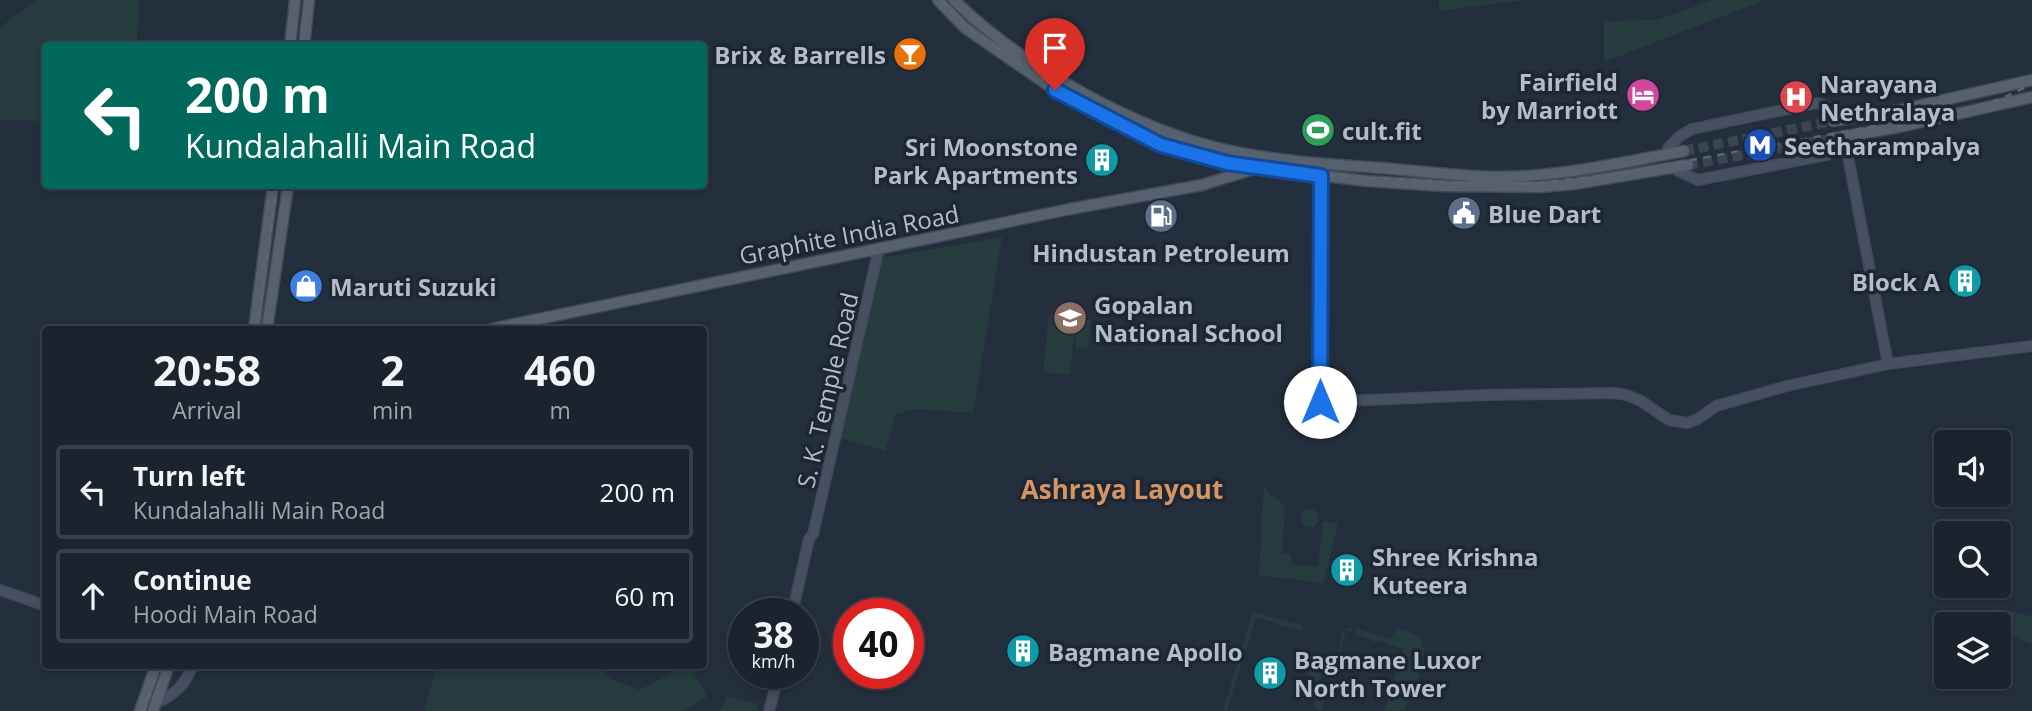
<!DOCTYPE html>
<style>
body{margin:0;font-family:"Open Sans",sans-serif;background:#242b36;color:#f1f3f6;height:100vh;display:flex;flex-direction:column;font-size:26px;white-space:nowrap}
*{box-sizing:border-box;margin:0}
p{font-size:23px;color:#a0a4aa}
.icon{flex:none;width:38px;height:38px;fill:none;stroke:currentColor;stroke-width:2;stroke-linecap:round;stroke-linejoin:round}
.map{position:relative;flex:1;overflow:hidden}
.side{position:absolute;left:42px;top:326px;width:665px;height:343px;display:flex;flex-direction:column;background:#1b232e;border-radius:7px;box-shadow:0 4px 10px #0003,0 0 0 2px #39404a}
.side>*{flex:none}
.top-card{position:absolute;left:42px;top:42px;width:665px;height:147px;border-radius:7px;box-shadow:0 4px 10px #0003,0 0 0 2px #39404a;background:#00695c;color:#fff;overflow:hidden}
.tools{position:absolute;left:1934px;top:430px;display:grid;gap:14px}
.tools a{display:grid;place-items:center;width:77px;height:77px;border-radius:7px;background:#1b232e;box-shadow:0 4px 10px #0003,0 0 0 2px #39404a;font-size:35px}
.speed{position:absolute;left:728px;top:598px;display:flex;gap:14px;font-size:35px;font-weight:700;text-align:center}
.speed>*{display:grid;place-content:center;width:91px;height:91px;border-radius:50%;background:#1b232e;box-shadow:0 4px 10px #0003,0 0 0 2px #39404a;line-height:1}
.speed small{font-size:18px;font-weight:400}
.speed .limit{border:10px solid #d22;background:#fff;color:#111}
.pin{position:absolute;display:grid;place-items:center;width:60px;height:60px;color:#fff;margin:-72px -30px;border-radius:50% 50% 50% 0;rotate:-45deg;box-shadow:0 0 7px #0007}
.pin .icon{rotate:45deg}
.me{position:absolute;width:77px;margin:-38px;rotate:0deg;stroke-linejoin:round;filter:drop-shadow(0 0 5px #0008)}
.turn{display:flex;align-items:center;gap:24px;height:147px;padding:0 28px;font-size:32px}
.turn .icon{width:91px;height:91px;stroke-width:2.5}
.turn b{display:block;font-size:49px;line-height:60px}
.eta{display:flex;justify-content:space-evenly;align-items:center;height:119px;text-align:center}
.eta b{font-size:42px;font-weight:700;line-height:49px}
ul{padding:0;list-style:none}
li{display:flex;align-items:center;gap:21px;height:94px;margin:0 14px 10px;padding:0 14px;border:4px solid #39404a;border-radius:7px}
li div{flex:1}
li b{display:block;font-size:26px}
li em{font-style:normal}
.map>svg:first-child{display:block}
</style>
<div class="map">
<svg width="2032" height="711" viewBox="0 0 2032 711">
<rect width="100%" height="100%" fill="#242f3e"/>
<path fill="#263c3f" d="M 38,0 L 139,0 L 137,45 L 46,46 L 45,121 L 0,120 L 0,27 Z
M 1439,0 L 1525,0 L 1439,11 Z
M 1713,0 L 1765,0 L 1604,62 L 1604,21 L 1656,20 Z
M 1002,237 L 973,413 L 915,409 L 896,414 L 885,451 L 841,438 L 883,258 Z
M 1049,315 L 1076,318 L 1070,375 L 1043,372 Z
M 1078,319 L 1091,320 L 1088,349 L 1075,348 Z
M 1264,484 C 1268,498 1280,497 1285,508 L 1282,553 L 1291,554 L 1291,564 L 1318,567 L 1323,521 L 1338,524 L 1323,583 L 1259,575 Z
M1301 518a9 9 0 1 1 18 0a9 9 0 1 1-18 0Z
M 1999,609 L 2032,616 L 2032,644 L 1999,631 L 1998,625 L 1991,625 Z
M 1258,613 L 1303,626 L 1302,631 L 1286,626 L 1285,628 L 1280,626 L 1280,624 L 1256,617 L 1227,711 L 1223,711 L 1252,614 Z
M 1348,628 L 1353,628 L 1352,632 L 1346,631 L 1321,711 L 1317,711 L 1313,703 L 1322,697 L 1324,699 L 1343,632 Z
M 1397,628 C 1415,633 1423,635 1424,655 L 1421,657 L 1411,654 L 1409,659 L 1424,665 L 1404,711 L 1384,711 L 1403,649 L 1377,640 L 1375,642 L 1356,634 L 1357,629 L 1390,639 Z
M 437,665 L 606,665 L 603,669 L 610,679 L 640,690 L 686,665 L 690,665 L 707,697 L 682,711 L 424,711 Z
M 1311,665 L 1322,674 L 1318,687 L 1321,689 L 1319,695 L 1308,701 L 1306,699 L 1303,701 L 1300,697 L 1304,696 L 1311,676 L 1307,675 Z
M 727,696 L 758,704 L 756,711 L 719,711 Z"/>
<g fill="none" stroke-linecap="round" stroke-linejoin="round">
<path stroke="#3a4453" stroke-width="10" stroke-dasharray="10 5" stroke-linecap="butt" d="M 1684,151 L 1833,121
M 1688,165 L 1836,138"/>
<g stroke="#414a57" stroke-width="12">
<path id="secondary" d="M 1844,136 L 1888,364
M 1669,153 L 1668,148 L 1680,136 L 1692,129 L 1817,103 L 1839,111
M 1677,167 L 1678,171 L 1698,180 L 1827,155 L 1845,141
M 1321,176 L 1320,402 L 1485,395 L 1614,393 L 1627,395 L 1641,401 L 1669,420 L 1688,423 L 1698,419 L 1716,406 L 1787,386 L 1888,364 L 2032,346
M 0,590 L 46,606
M 792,614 L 809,539 L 813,534 L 879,248
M 155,703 C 175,695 185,685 193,665
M 769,711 L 779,674"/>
</g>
<g stroke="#414a57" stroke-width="13">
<path id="primary" d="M 938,0 L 965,28 L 1065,97 L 1161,145 L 1227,163 L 1253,167
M 954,0 C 1021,66 1139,132 1231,151 C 1284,162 1340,165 1394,169 C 1438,173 1483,179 1527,176 C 1580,172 1632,161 1684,151
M 290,46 L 295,0
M 304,46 L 309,0
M 1833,121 L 1895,111 L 2032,80
M 1836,138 L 1899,127 L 2032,97
M 254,329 L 273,186
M 267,329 L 288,186
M 491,329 L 1070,209 L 1202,185 L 1257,168 L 1367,181 L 1442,186 L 1540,187 L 1574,184 L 1688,165
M 140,711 L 156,665
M 153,711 L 169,665"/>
</g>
<use href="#secondary" stroke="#465061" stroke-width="9"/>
<use href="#primary" stroke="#56606e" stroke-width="10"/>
<path stroke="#5a6575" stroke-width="2.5" stroke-dasharray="7 7" stroke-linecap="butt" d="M 941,0 L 955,17 L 978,35 L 1072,100 L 1153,138 L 1223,158 L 1336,176 L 1489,184 L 1539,183 L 1610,175 L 1967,109 L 2001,99 L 2032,84
M 300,46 L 306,0
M 257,329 L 277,186
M 144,711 L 160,665"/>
</g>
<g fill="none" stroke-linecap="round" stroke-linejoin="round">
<g stroke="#114b97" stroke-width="18">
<path id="route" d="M 1055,90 L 1161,145 L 1227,163 L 1321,176 L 1320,402"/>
</g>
<use href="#route" stroke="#1a73e8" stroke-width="12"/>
</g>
<defs>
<g id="bar-disc" transform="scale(1.75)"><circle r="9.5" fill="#e8710a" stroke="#1d2633"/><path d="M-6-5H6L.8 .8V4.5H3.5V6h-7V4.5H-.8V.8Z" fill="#fff"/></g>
<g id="hotel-disc" transform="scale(1.75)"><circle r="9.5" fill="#d1479c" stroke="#1d2633"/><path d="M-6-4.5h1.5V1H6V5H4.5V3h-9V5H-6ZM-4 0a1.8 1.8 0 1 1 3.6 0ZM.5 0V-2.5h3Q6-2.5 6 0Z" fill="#fff"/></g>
<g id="hospital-disc" transform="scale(1.75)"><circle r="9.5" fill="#e0444e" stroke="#1d2633"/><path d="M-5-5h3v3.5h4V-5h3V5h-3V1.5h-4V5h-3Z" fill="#fff"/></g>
<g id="stadium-disc" transform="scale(1.75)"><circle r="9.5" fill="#2e9e5b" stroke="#1d2633"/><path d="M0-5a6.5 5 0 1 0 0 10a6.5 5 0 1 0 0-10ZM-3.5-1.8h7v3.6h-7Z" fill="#fff"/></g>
<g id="metro-disc" transform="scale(1.75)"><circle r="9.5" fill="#1a4fb4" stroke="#1d2633"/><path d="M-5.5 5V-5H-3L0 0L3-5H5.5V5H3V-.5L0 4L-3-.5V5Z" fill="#fff"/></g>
<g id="building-disc" transform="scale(1.75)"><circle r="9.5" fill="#0f9aa8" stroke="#1d2633"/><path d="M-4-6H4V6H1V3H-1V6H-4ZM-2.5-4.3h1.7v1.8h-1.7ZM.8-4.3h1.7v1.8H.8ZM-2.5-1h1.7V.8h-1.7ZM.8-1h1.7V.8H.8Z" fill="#fff"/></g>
<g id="civic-disc" transform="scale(1.75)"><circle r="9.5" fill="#5c6f8a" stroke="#1d2633"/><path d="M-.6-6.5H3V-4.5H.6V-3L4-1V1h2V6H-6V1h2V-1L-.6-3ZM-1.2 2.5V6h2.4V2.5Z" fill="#fff"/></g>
<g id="fuel-disc" transform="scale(1.75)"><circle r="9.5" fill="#5c6f8a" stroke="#1d2633"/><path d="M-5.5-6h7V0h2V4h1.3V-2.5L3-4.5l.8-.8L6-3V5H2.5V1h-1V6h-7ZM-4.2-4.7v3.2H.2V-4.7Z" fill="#fff"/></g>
<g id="shop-disc" transform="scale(1.75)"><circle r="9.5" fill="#3f7fe0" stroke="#1d2633"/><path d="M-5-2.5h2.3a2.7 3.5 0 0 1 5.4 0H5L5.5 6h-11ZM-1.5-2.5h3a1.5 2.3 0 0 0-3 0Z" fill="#fff"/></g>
<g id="school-disc" transform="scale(1.75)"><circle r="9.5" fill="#8d6e63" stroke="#1d2633"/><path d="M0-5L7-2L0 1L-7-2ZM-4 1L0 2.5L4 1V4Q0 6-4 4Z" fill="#fff"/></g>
</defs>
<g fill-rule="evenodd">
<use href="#bar-disc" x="910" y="54"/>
<use href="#hotel-disc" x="1643" y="95"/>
<use href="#hospital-disc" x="1796" y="97"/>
<use href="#stadium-disc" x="1318" y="130"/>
<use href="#metro-disc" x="1760" y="145"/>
<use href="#building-disc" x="1102" y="160"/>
<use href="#civic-disc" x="1464" y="213"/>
<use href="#fuel-disc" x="1161" y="216"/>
<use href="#building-disc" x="1965" y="281"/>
<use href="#shop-disc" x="306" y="286"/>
<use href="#school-disc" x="1070" y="318"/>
<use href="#building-disc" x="1347" y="570"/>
<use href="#building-disc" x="1023" y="651"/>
<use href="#building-disc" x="1270" y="673"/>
</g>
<g text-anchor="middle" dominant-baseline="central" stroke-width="7" stroke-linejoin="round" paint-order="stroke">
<g font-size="24" font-weight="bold" fill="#b4bcc9" stroke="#1d2633" text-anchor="start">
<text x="886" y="54" text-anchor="end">Brix &amp; Barrells</text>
<text x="1618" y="81" text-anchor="end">Fairfield<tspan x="1618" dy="28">by Marriott</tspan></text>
<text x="1820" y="83">Narayana<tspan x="1820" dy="28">Nethralaya</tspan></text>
<text x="1342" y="130">cult.fit</text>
<text x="1784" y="145">Seetharampalya</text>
<text x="1078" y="146" text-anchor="end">Sri Moonstone<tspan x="1078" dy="28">Park Apartments</tspan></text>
<text x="1488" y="213">Blue Dart</text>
<text x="1161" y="252" text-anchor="middle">Hindustan Petroleum</text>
<text x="1940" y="281" text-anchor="end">Block A</text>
<text x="330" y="286">Maruti Suzuki</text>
<text x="1094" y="304">Gopalan<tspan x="1094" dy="28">National School</tspan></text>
<text x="1372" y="556">Shree Krishna<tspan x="1372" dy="28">Kuteera</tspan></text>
<text x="1048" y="651">Bagmane Apollo</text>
<text x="1294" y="659">Bagmane Luxor<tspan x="1294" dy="28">North Tower</tspan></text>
</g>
<g font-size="24" fill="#b4bcc9" stroke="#1d2633">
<text transform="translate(849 234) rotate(-11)">Graphite India Road</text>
<text transform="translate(827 390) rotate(-77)">S. K. Temple Road</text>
</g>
<g font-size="26" font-weight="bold" fill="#d59563" stroke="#1d2633">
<text x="1122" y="489">Ashraya Layout</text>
</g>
</g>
</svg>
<div class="tools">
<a><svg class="icon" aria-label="sound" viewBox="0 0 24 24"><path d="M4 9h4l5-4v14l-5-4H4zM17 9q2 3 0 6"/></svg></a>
<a><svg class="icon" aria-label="search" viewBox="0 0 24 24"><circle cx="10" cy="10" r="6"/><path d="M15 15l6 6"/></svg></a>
<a><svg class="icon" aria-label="layers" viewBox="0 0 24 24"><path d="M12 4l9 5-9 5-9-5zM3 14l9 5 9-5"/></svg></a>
</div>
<div class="speed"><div>38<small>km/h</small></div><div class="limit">40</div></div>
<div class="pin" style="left:1055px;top:90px;background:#d93025"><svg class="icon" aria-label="arrive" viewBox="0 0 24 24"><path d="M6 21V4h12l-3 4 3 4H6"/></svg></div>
<svg class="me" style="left:1320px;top:402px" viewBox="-20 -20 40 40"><circle r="19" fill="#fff"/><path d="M0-13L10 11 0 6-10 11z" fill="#1a73e8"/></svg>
<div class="top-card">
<div class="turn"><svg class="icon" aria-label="left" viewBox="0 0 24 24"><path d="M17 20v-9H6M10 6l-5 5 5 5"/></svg><div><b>200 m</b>Kundalahalli Main Road</div></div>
</div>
<section class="side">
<div class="eta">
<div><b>20:58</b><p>Arrival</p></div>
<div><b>2</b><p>min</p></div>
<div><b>460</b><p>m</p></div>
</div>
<ul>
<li><svg class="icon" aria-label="left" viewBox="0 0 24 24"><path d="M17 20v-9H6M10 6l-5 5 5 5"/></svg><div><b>Turn left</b><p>Kundalahalli Main Road</p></div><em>200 m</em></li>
<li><svg class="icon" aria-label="ahead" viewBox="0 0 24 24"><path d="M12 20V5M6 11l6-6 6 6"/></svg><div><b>Continue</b><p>Hoodi Main Road</p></div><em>60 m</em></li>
</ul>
</section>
</div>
